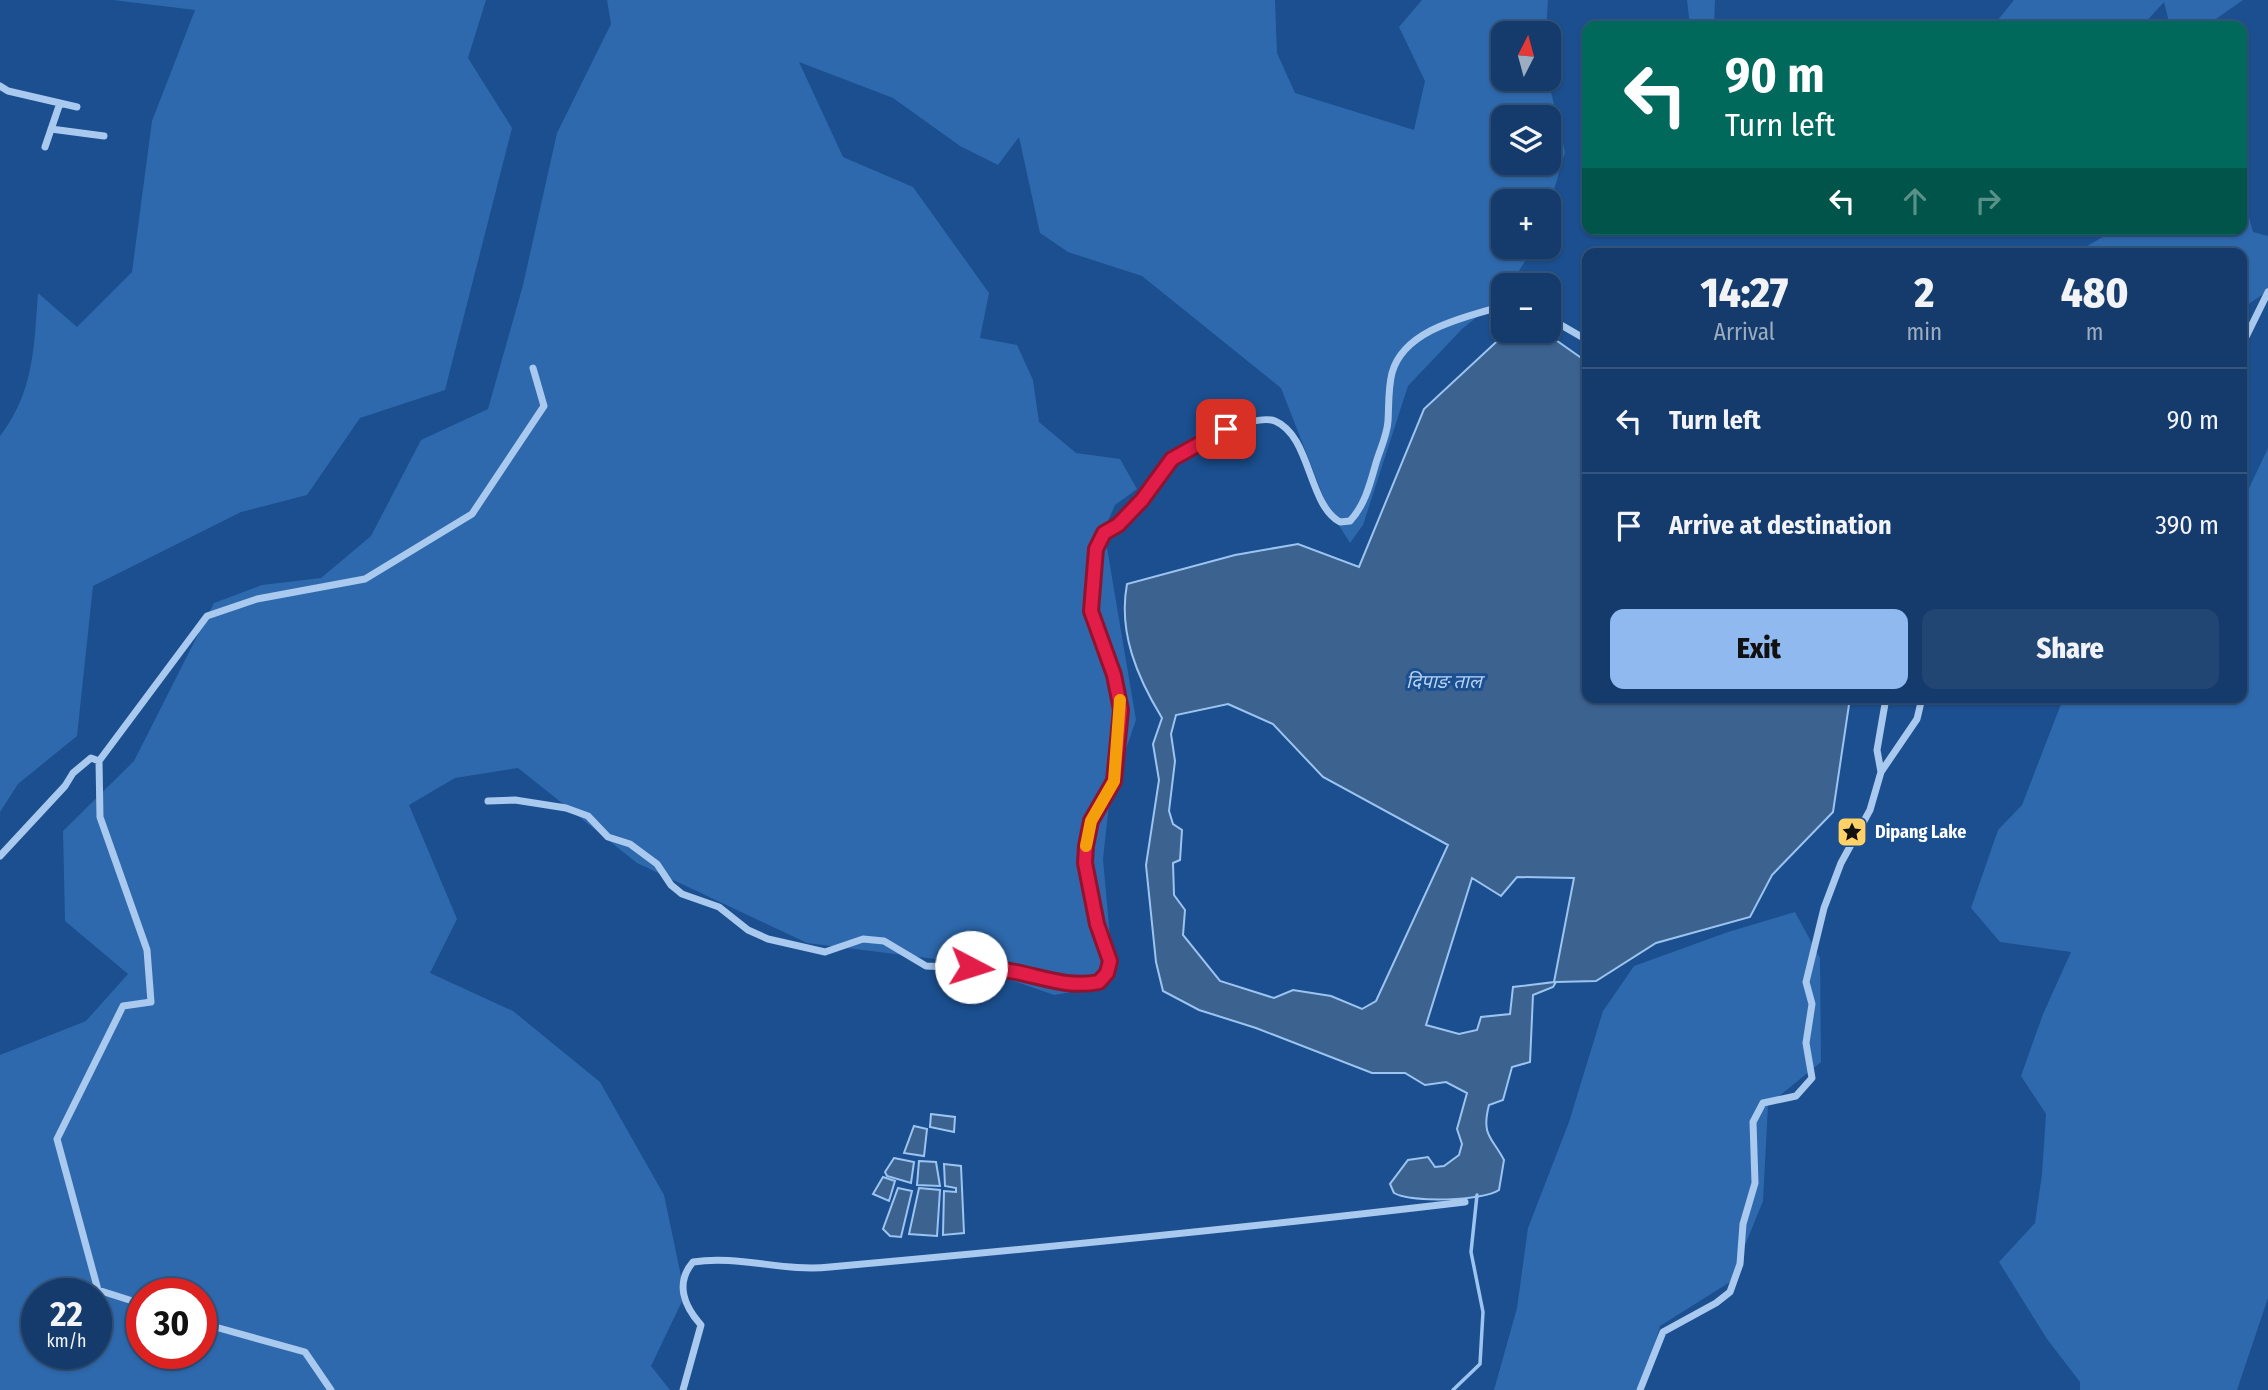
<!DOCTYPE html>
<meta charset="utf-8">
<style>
body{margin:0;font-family:"Fira Sans Condensed","Noto Sans Devanagari",sans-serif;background:#214673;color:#f1f3f6;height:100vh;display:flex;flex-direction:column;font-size:26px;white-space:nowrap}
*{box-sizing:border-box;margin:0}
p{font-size:23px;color:#9dadc1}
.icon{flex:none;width:38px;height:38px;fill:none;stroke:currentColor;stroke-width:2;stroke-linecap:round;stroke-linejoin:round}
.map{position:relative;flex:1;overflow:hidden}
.drawer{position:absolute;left:1582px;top:248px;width:665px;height:455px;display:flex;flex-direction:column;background:#143b6b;border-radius:14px;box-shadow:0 2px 5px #0004,0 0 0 2px #33557e}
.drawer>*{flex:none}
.banner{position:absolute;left:1582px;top:21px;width:665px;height:214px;border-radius:14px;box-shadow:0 2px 5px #0004,0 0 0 2px #33557e;background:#00695c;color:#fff;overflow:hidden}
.needle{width:46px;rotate:6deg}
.fabs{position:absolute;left:1491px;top:21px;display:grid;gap:14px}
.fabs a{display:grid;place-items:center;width:70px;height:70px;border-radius:14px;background:#143b6b;box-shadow:0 2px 5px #0004,0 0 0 2px #33557e;font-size:35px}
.speed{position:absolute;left:21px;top:1278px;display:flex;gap:14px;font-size:35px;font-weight:700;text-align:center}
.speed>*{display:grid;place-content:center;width:91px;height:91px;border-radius:50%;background:#143b6b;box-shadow:0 2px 5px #0004,0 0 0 2px #33557e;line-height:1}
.speed small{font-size:18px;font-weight:400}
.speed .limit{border:10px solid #d22;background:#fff;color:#111}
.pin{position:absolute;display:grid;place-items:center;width:60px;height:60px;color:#fff;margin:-30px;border-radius:14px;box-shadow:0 4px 10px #0006}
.me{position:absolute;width:77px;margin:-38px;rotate:95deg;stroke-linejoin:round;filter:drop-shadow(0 0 5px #0008)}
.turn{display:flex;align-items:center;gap:24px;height:147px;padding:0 28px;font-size:32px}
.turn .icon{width:91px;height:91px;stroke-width:2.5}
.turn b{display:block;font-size:49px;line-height:60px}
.lanes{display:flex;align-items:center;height:66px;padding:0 28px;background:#0003;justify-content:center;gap:35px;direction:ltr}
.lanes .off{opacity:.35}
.eta{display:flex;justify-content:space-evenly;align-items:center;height:119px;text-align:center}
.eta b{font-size:42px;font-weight:800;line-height:49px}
.button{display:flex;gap:14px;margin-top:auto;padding:14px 28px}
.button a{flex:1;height:80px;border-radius:14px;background:#90b9f0;color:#111;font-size:28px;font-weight:800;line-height:80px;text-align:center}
.button a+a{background:#214673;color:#f1f3f6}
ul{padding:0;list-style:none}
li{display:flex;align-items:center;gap:21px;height:105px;padding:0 28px;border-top:2px solid #33557e}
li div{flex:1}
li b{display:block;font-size:26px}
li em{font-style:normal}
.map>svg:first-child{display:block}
</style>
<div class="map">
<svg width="2268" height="1390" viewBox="0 0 2268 1390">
<rect width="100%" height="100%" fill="#1b4f8f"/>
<path fill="#2e69ad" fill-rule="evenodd" d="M 113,0 L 486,0 L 468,58 L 512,128 L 445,390 L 360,418 L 307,495 L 241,512 L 93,586 L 77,736 L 18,784 L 0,812 L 0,436 C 34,392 34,347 38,293 L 77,327 L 132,272 L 152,121 L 195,10 Z
M 607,0 L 1275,0 L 1277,53 L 1295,93 L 1414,130 L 1425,81 L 1399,27 L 1422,0 L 1548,0 L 1546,33 L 1503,33 L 1503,79 L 1548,79 L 1565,152 L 1549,207 L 1549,201 L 1503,201 L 1503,247 L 1534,247 L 1510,285 L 1503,285 L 1502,297 L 1462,329 L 1408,386 L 1363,525 L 1350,543 L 1327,506 L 1281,388 L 1142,276 L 1068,252 L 1040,233 L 1019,137 L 998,165 L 960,146 L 893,98 L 799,62 L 843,157 L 913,187 L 989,293 L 980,338 L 1017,345 L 1033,380 L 1039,422 L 1076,453 L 1120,459 L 1137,489 L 1115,505 L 1104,530 L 1136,720 L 1110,795 L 1103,859 L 1110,938 L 1101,987 L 1054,995 L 959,962 L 807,943 L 637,863 L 518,768 L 455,778 L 409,805 L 457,919 L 430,973 L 513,1011 L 600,1082 L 664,1195 L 685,1295 L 651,1366 L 670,1390 L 0,1390 L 0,1055 L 86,1021 L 128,974 L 65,921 L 63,831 L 134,761 L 214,603 L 262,585 L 321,578 L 371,536 L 421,440 L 488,409 L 523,285 L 557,133 L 611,24 ZM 1503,117 L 1549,117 L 1549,163 L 1503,163 ZM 37,1293 L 96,1293 L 96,1353 L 37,1353 ZM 142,1293 L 201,1293 L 201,1353 L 142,1353 Z
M 1687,0 L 1715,0 L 1714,26 L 1690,26 Z
M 2014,0 L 2243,0 L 2206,26 L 2170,26 L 2164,2 L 2142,26 L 1993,26 Z
M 2242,190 L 2253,232 L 2268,236 L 2268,291 L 2244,307 L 2242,329 L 2242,254 L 2074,254 L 2116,229 L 2242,229 Z
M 2268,448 L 2268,1298 L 2237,1390 L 2080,1390 L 2080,1382 L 2047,1339 L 1999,1262 L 2035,1223 L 2042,1174 L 2046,1114 L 2021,1076 L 2043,1014 L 2071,952 L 2000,942 L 1971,908 L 1998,830 L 2022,805 L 2061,704 L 2072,698 L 2242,698 L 2242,503 Z
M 1795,912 L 1820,958 L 1821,1062 L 1768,1105 L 1763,1201 L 1730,1282 L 1660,1326 L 1641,1390 L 1494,1390 L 1517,1308 L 1528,1228 L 1569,1122 L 1603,1011 L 1634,966 L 1728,932 Z"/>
<path fill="#3c6290" stroke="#9cc4f0" stroke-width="2" fill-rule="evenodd" d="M 1508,331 L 1543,331 L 1587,362 L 1587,698 L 1850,698 L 1833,812 L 1772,875 L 1750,917 L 1656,943 L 1596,981 L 1556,982 L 1553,987 L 1533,995 L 1530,1062 L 1512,1067 L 1503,1100 L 1489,1105 C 1481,1136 1492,1137 1504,1160 L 1499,1190 C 1483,1201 1412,1203 1394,1193 L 1390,1184 L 1408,1160 L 1428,1157 L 1435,1167 L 1444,1166 L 1459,1155 L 1462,1144 L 1457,1129 L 1467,1093 L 1446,1082 L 1425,1085 L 1405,1073 L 1372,1073 L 1256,1028 L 1199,1010 L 1163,991 L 1156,962 L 1146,865 L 1159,780 L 1153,744 L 1162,718 C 1137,677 1118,632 1127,584 L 1235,555 L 1298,544 L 1359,567 L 1424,409 ZM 1228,704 L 1273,724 L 1323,777 L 1448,845 L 1376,1001 L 1362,1009 L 1331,996 L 1293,990 L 1274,998 L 1220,981 L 1183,935 L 1185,910 L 1174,895 L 1173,863 L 1180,860 L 1182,830 L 1173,824 L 1169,811 L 1175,761 L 1171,734 L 1176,715 ZM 1517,877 L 1574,878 L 1554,982 L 1513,987 L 1510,1014 L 1481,1017 L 1477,1030 L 1459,1034 L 1426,1025 L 1472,878 L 1501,896 Z
M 931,1114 L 955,1117 L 954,1132 L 930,1127 Z
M 914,1126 L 927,1129 L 924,1156 L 904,1153 Z
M 894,1158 L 914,1162 L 911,1183 L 887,1176 L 885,1172 Z
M 919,1161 L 936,1162 L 940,1186 L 917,1185 Z
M 944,1164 L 961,1166 L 964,1233 L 943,1235 L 944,1191 L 956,1192 L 956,1188 L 945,1186 Z
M 883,1177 L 895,1181 L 889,1201 L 873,1194 Z
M 898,1188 L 912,1191 L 901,1237 L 890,1236 L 883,1229 Z
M 919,1188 L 940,1190 L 937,1236 L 909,1234 Z"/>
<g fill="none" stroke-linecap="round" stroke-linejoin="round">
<path stroke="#9cc4f0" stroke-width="3.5" d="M 1453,1390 L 1480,1364 L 1483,1312 L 1471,1252 L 1477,1195"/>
<path stroke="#a9c9ee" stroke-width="7" d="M 0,86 L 8,91 L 77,107
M 51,129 L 104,136
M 45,147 L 60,103
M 1549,318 L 1587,340
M 2242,345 L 2268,292
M 1881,772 L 1877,750 L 1886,698
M 488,801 L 515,800 L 566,808 L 588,816 L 608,837 L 630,844 L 657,864 L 671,885 L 682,894 L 719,907 L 748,930 L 768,939 L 825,952 L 863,939 L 884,941 L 926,966 L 997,969 L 1045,981 L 1077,984 L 1099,982 C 1105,977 1109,972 1110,964 C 1111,950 1100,938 1097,924 C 1091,901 1083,870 1086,846 C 1090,821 1104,806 1113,783 C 1119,766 1121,727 1121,709 C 1119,650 1075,617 1095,550 C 1101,531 1128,517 1142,501 C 1153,488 1161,470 1173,458 C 1189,444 1255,413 1275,421 C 1311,436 1308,505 1340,522 L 1350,521 C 1365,505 1370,484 1376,463 C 1380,449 1387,436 1388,421 C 1389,405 1388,389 1392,373 C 1404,329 1466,317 1503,306
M 0,856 L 65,786 L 73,773 L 91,758 L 99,761
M 142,1304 L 98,1290 L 57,1139 L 123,1006 L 151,1002 L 147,950 L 100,817 L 99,761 L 207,616 L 257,599 L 365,579 L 472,514 L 544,406 L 533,368
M 201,1323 L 305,1352 L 331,1390
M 683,1390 L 701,1325 C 684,1306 675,1283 693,1262 C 739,1255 784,1272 830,1267 C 1042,1248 1254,1227 1465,1202
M 1640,1390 L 1663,1332 L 1716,1303 L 1730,1292 L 1740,1264 L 1743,1224 L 1755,1183 L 1753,1122 L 1763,1103 L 1796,1096 L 1812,1078 L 1806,1043 L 1812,1004 L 1806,982 L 1824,908 L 1841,863 L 1870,810 L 1881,772 L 1917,719 L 1922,698"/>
</g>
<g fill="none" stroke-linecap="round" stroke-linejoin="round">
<g stroke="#92132f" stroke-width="18">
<path id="route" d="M 971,967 C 986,968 1001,969 1016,972 C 1045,978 1069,988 1099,982 L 1107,973 L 1110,961 L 1097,924 L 1085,863 L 1086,846 L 1091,821 L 1114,781 L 1121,710 L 1114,675 L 1091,611 L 1096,549 L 1104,533 L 1118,525 L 1142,500 L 1172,459 L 1226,429"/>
</g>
<use href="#route" stroke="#e11d48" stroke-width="12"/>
<path stroke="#f59e0b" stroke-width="12" d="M 1086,846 L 1091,821 L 1114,781 L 1120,700"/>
</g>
<defs>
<g id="sight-square" transform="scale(1.575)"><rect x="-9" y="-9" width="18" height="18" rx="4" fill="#ffd166" stroke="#1b4f8f"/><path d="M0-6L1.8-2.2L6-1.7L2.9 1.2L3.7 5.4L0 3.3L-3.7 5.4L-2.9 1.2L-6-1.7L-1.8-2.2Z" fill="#111"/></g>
</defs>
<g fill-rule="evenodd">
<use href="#sight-square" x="1852" y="832"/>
</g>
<g text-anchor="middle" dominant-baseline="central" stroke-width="6" stroke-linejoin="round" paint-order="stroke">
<g font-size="18" font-weight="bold" fill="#fff" stroke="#1b4f8f" text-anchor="start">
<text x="1875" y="832">Dipang Lake</text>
</g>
<g font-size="19" font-style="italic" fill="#b5d3f5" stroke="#1b4f8f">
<text x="1444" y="681">दिपाङ ताल</text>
</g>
</g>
</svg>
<div class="fabs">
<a><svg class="needle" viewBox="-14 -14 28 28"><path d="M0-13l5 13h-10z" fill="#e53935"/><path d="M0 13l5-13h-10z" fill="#9dadc1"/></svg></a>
<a><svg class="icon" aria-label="layers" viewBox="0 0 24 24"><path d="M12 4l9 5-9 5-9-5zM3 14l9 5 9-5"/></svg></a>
<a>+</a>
<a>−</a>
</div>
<div class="speed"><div>22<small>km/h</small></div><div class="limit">30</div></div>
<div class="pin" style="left:1226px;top:429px;background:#d93025"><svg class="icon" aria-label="arrive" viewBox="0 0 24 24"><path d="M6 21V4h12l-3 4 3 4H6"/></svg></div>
<svg class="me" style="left:971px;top:967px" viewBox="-20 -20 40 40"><circle r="19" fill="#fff"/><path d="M0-13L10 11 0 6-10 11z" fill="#e11d48"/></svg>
<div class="banner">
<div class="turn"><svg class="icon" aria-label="left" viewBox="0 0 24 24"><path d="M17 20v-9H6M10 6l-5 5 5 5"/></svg><div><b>90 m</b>Turn left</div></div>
<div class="lanes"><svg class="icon" aria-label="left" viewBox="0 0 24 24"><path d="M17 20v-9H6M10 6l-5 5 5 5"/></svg><svg class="icon off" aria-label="ahead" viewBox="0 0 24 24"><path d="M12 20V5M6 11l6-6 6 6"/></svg><svg class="icon off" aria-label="right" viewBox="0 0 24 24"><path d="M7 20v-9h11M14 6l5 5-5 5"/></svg></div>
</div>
<section class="drawer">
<div class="eta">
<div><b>14:27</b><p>Arrival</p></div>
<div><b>2</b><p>min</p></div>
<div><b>480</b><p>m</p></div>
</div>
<ul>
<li><svg class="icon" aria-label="left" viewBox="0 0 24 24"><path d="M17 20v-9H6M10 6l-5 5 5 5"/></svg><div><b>Turn left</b></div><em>90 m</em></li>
<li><svg class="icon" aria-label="arrive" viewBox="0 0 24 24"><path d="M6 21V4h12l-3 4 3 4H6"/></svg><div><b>Arrive at destination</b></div><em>390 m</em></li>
</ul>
<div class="button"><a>Exit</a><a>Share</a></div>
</section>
</div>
